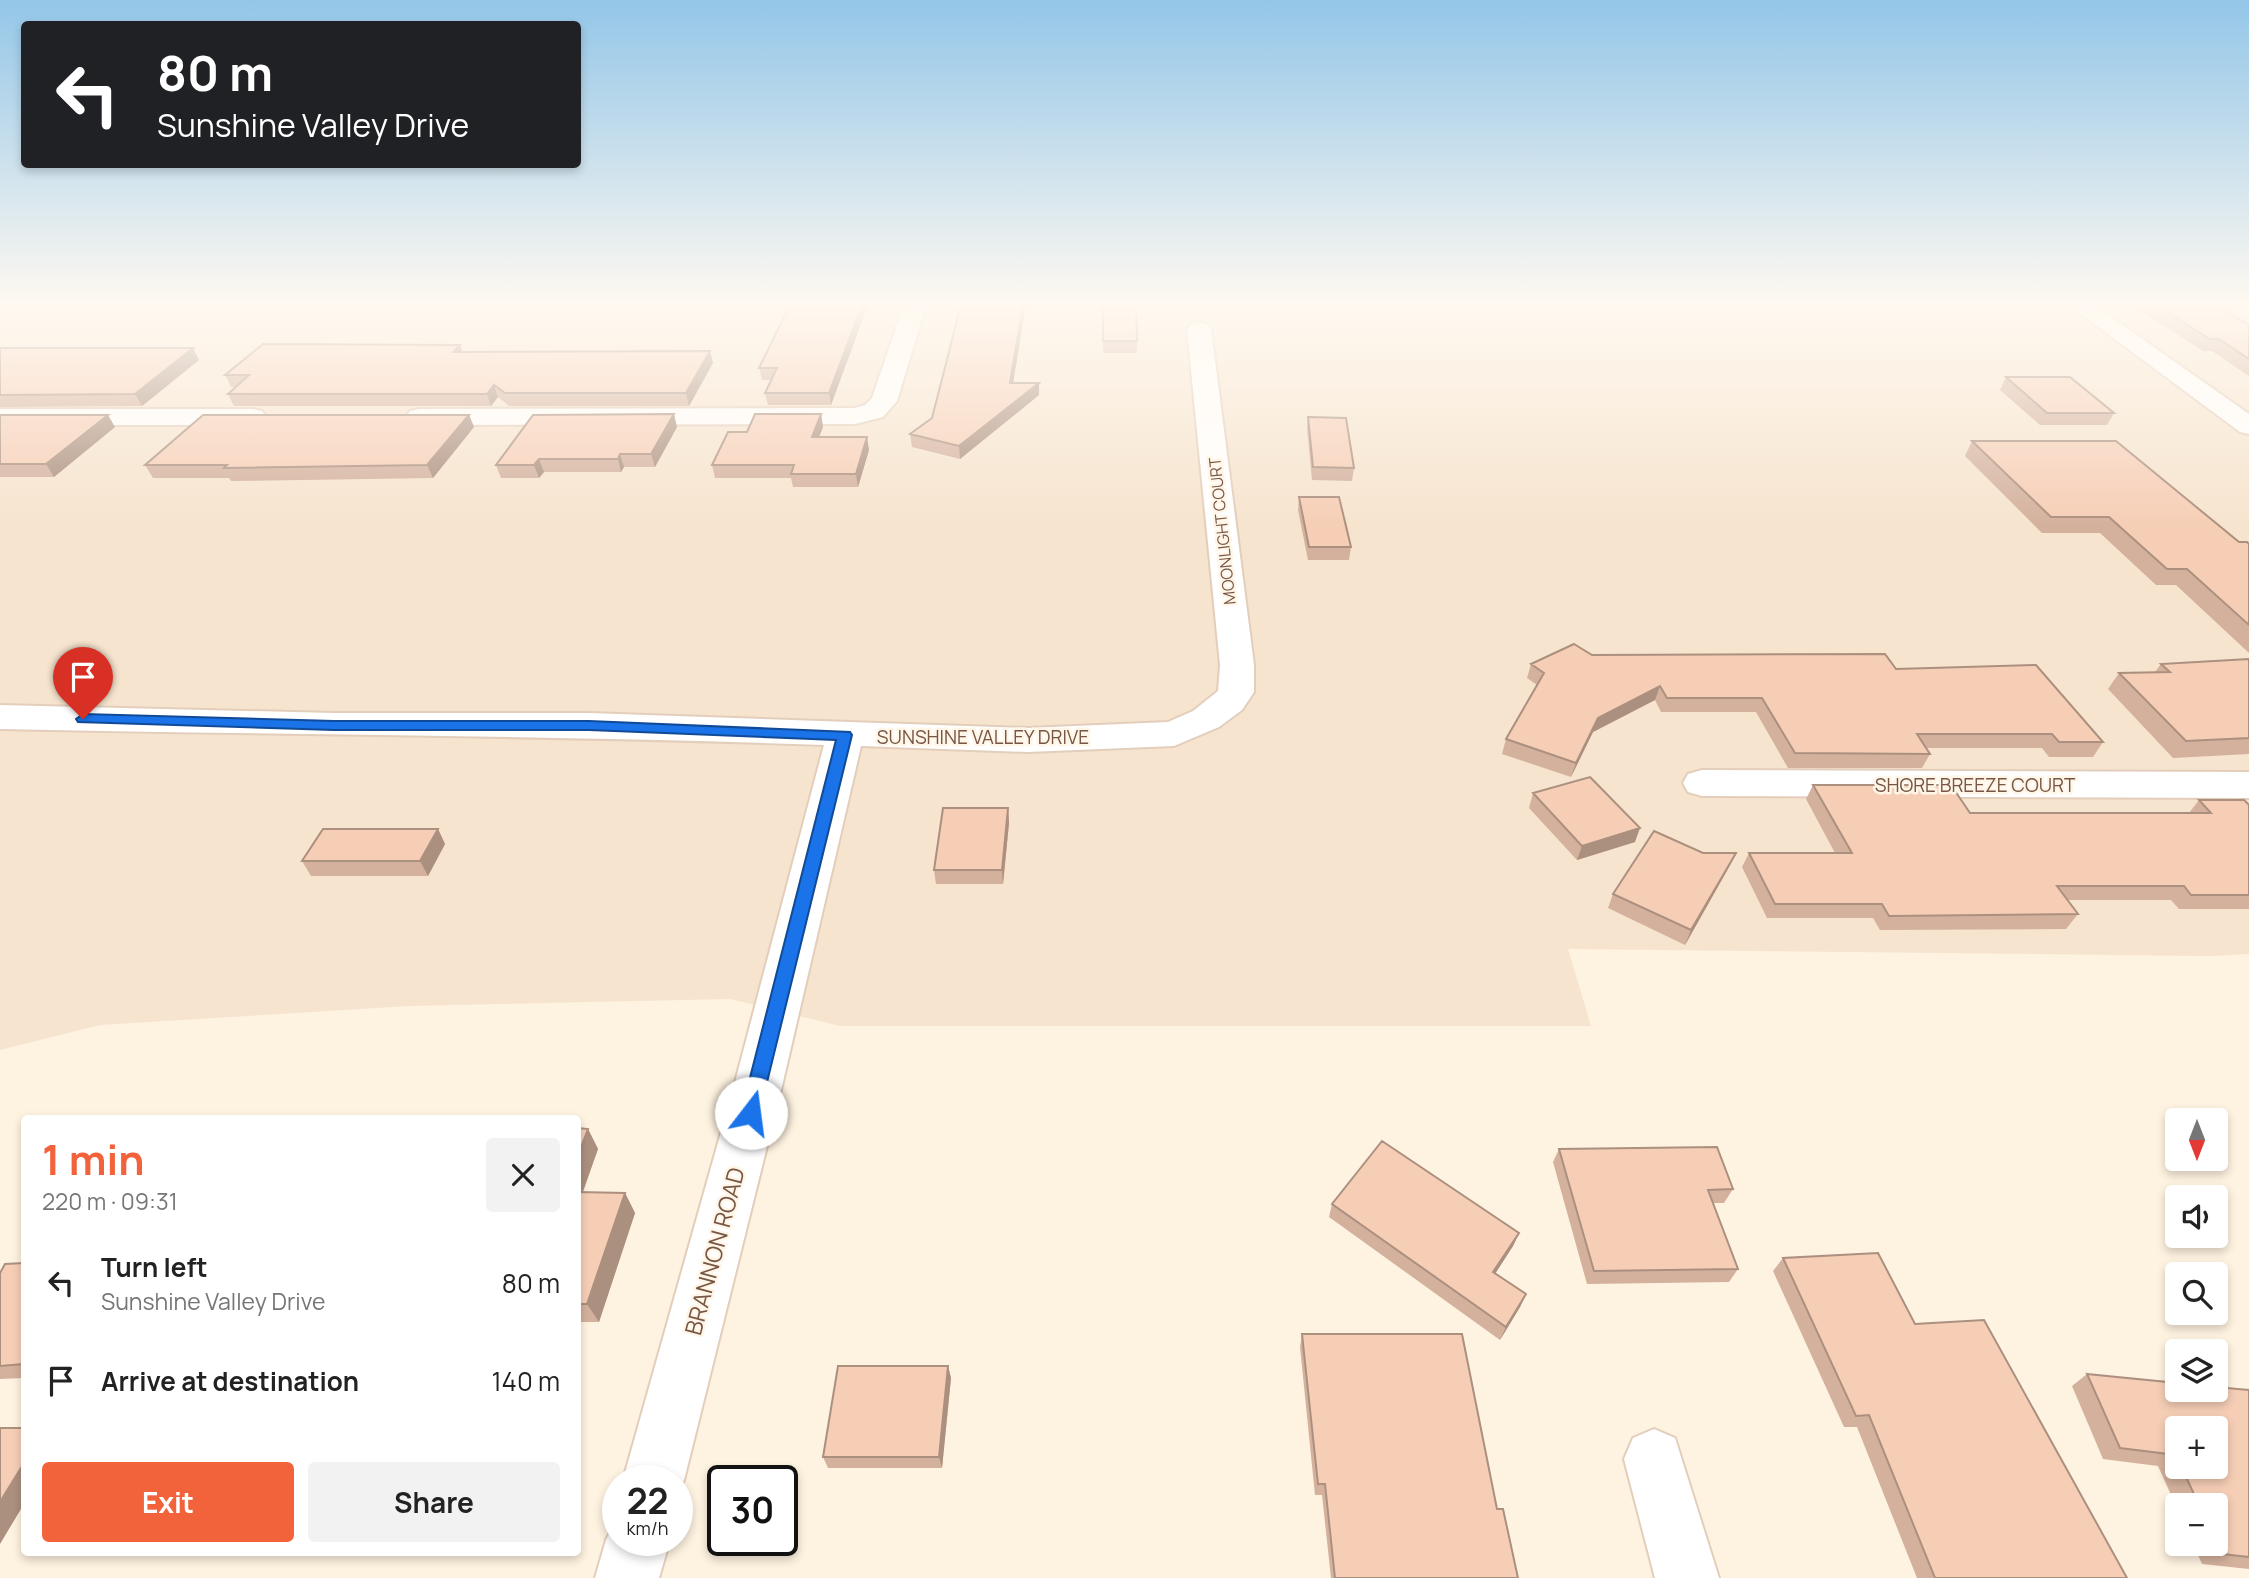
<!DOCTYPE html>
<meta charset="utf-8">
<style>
body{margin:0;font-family:Manrope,sans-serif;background:#f2f2f2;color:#222;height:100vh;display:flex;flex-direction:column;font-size:26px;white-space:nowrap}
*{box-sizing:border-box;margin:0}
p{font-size:23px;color:#767676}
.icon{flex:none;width:38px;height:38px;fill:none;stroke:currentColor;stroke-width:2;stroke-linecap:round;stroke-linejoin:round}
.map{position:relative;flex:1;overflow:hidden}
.details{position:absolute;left:21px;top:1115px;width:560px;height:441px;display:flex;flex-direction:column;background:#fff;border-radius:7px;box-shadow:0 4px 10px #0003}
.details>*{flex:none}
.guide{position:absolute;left:21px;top:21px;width:560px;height:147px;border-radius:7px;box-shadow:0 4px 10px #0003;background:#202124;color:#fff;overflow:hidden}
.needle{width:46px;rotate:180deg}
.controls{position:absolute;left:2165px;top:1108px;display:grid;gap:14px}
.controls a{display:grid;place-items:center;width:63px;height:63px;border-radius:7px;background:#fff;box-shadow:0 4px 10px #0003;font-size:35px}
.speed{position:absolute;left:602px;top:1465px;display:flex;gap:14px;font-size:35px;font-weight:700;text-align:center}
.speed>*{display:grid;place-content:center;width:91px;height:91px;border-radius:50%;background:#fff;box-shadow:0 4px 10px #0003;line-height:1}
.speed small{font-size:18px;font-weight:400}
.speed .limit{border:4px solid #111;border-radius:10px;background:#fff;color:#111}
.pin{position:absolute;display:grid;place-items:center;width:60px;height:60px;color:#fff;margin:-72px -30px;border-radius:50% 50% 50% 0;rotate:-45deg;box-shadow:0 0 7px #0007}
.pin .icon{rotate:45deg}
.me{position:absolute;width:77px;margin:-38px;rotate:15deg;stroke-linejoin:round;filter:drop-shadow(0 0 5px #0008)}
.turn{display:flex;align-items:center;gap:24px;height:147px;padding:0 21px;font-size:32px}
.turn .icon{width:91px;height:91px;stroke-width:2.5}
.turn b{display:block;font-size:49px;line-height:60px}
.round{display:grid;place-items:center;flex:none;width:74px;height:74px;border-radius:7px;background:#f2f2f2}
.headline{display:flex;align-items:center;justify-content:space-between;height:119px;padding:0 21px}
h1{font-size:42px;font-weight:700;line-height:52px;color:#f2623b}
.action{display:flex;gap:14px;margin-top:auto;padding:14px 21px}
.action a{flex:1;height:80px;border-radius:7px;background:#f2623b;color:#fff;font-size:28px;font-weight:700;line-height:80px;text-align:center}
.action a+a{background:#f2f2f2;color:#222}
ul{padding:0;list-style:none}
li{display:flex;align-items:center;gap:21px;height:98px;padding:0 21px}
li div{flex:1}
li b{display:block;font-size:26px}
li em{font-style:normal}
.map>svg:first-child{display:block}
</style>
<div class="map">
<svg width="2249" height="1578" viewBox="0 0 2249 1578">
<rect width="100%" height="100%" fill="#fef2e0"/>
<path fill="#f6e4ce" d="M 0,305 L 2249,305 L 2249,954 L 2209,956 L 1568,949 L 1591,1026 L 840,1026 L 730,999 L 409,1006 L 100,1025 L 0,1050 Z"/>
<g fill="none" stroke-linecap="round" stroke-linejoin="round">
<g stroke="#e3cebc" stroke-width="4">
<path id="minor" d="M 904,305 L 926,305 L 897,401 L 883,417 L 855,424 L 419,425 L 410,423 L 406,417 L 410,411 L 419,409 L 855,408 L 865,405 L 872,398 Z
M 2069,305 L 2094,305 L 2249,414 L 2249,434 L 2240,432 Z
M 1199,322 L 1207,324 L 1211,329 L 1254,665 L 1254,692 L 1242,710 L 1219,727 L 1174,746 L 1028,752 L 861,746 L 782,1086 L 684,1480 L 677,1495 L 677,1480 L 623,1480 L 734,1086 L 824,745 C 549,735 275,735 0,729 L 0,705 L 334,713 L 589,713 L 1028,728 L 1168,722 L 1193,711 L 1218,691 L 1220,665 L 1187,329 L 1191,324 Z
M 0,409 L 253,409 L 262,411 L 266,417 L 262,423 L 253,425 L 0,425 Z
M 1702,770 L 2249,772 L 2249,798 L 1702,796 L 1688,792 L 1683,783 L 1688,774 Z
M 1654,1429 L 1675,1438 L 1719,1578 L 1655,1578 L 1624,1459 L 1633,1438 Z
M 618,1517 L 618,1540 L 670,1540 L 659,1578 L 595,1578 L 606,1540 Z"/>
</g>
<use href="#minor" fill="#fff" fill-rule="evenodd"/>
</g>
<path fill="#d4b19d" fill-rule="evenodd" d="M 790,305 L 868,305 L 831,405 L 768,405 L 765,393 L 771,380 L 762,380 L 759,368 Z
M 961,305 L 1026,305 L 1013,383 L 1039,395 L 960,459 L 912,447 L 910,434 L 932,418 Z
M 1103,305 L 1137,341 L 1137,353 L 1103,353 Z
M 2132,305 L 2216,305 L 2249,325 L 2249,376 L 2212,351 L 2203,351 Z
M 0,348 L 199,360 L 142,406 L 0,407 Z
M 462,352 L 713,363 L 689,406 L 509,406 L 498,397 L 491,406 L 234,406 L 228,394 L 235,387 L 231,387 L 225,375 Z
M 2006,377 L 2114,413 L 2107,425 L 2040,425 L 2000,390 Z
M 821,414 L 823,427 L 819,437 L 869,450 L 858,487 L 793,487 L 791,478 L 715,478 L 712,465 L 747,432 Z
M 0,415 L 115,427 L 54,477 L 0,477 Z
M 469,415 L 474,427 L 433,478 L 231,481 L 229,478 L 153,478 L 145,465 Z
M 1308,417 L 1354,468 L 1352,481 L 1312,480 L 1307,429 Z
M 677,427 L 655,467 L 624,467 L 621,472 L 544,472 L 539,478 L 501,478 L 496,465 Z
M 1972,441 L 2239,542 L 2249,544 L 2249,653 L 2176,585 L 2156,585 L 2100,533 L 2042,533 L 1965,456 Z
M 1299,497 L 1351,547 L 1349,560 L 1308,560 L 1298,510 Z
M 1592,655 L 1896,669 L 2103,742 L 2093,757 L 2049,757 L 2042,748 L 1926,748 L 1930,754 L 1922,768 L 1788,768 L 1756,712 L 1661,712 L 1655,700 L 1593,732 L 1571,777 L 1502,754 L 1506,739 L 1537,685 L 1527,678 L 1531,664 Z
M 2249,659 L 2249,754 L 2173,758 L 2108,689 L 2119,673 L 2155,672 L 2161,664 Z
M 1813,785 L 1970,813 L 2189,813 L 2199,800 L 2249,805 L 2249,909 L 2179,909 L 2171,900 L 2067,900 L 2078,914 L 2066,929 L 1880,930 L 1873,918 L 1767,918 L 1742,867 L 1749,853 L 1835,853 L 1806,799 Z
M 1533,793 L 1635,842 L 1577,860 L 1529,808 Z
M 1008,808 L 1009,823 L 1003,884 L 936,884 L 934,870 Z
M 438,829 L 445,844 L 428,876 L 311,876 L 302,861 Z
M 1729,867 L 1685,945 L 1608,908 L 1613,894 Z
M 578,1128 L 588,1129 L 598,1149 L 582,1192 L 625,1193 L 635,1213 L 599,1322 L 578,1322 Z
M 1559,1149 L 1733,1189 L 1724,1203 L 1713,1203 L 1738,1269 L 1729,1282 L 1587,1284 L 1553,1162 Z
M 1332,1204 L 1519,1233 L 1513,1246 L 1495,1273 L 1526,1294 L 1520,1307 L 1500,1340 L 1329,1217 Z
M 1783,1258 L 1915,1324 L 2127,1578 L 1917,1578 L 1857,1427 L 1844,1427 L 1773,1271 Z
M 24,1263 L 24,1378 L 0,1379 L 0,1273 Z
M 1302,1334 L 1497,1509 L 1518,1578 L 1331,1578 L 1322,1495 L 1315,1495 L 1300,1347 Z
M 948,1366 L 951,1378 L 942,1468 L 828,1468 L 823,1457 Z
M 2087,1374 L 2249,1390 L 2249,1569 L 2202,1564 L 2193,1544 L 2216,1544 L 2216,1505 L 2177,1505 L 2177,1508 L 2158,1466 L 2103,1459 L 2072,1386 ZM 2177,1428 L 2216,1466 L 2177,1466 Z"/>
<path fill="#ac907f" d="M 862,305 L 868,305 L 831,405 L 829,393 Z
M 1023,305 L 1026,305 L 1011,395 L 1010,383 Z
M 460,345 L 464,357 L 453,352 Z
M 193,348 L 199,360 L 142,406 L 135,394 Z
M 710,351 L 713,363 L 689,406 L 686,393 Z
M 1039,383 L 1039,395 L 960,459 L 959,446 Z
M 494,385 L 498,397 L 491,406 L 487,394 Z
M 674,414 L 677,427 L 655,467 L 651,454 Z
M 821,414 L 823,427 L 814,450 L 812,437 Z
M 108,415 L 115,427 L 54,477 L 46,464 Z
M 469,415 L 474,427 L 433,478 L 427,465 Z
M 867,437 L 869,450 L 858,487 L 856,474 Z
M 620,454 L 624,467 L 621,472 L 618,459 Z
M 539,459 L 544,472 L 539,478 L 534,465 Z
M 1660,686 L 1655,700 L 1593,732 L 1571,777 L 1576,763 L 1598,718 Z
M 1008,808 L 1009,823 L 1003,884 L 1002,870 Z
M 1640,828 L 1635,842 L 1577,860 L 1582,846 Z
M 438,829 L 445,844 L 428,876 L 420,861 Z
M 1736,853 L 1729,867 L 1685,945 L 1691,930 Z
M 588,1129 L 598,1149 L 578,1206 L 578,1155 Z
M 625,1193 L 635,1213 L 599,1322 L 587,1304 Z
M 1519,1233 L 1513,1246 L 1488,1285 L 1493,1272 Z
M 1526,1294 L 1520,1307 L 1500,1340 L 1506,1327 Z
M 948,1366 L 951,1378 L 942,1468 L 939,1457 Z
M 24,1463 L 24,1504 L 0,1544 L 0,1502 Z"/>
<path fill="#f6ceb6" stroke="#ac907f" stroke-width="2" d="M 790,305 L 862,305 L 829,393 L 765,393 L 777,368 L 759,368 Z
M 961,305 L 1023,305 L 1010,383 L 1039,383 L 959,446 L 910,434 L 932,418 Z
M 1103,305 L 1136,305 L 1137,341 L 1103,341 Z
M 2156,305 L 2216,305 L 2249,325 L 2249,359 L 2219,339 L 2210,339 Z
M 263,344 L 460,345 L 453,352 L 710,351 L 686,393 L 505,393 L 494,385 L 487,394 L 228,394 L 249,375 L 225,375 Z
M 0,348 L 193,348 L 135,394 L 0,395 Z
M 2006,377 L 2070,377 L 2114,413 L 2047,413 Z
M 674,414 L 651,454 L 620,454 L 618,459 L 539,459 L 534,465 L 496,465 L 533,415 Z
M 755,414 L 821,414 L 812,437 L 867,437 L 856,474 L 791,474 L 794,465 L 712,465 L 728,432 L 747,432 Z
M 0,415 L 108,415 L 46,464 L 0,464 Z
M 203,415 L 469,415 L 427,465 L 224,468 L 227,465 L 145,465 Z
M 1308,417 L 1346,418 L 1354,468 L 1313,467 Z
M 1972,441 L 2116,441 L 2239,542 L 2247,542 L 2249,544 L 2249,625 L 2187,569 L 2167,569 L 2109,517 L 2051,517 Z
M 1299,497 L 1339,497 L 1351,547 L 1309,547 Z
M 1574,644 L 1592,655 L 1885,654 L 1896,669 L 2036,665 L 2103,742 L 2059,742 L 2052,734 L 1917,734 L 1930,754 L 1795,753 L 1762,698 L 1667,698 L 1660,686 L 1598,718 L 1576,763 L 1506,739 L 1544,673 L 1531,664 Z
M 2249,659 L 2249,738 L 2186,741 L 2119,673 L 2170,672 L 2161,664 Z
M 1590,777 L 1640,828 L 1582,846 L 1533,793 Z
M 1813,785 L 1951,785 L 1970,813 L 2211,813 L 2199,800 L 2244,800 L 2249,805 L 2249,895 L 2191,895 L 2184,886 L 2057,886 L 2078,914 L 1889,916 L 1882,904 L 1775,904 L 1749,853 L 1852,853 Z
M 943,808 L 1008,808 L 1002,870 L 934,870 Z
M 323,829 L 438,829 L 420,861 L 302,861 Z
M 1654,831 L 1703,853 L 1736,853 L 1691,930 L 1613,894 Z
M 578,1128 L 588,1129 L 578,1155 Z
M 1382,1141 L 1519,1233 L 1493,1272 L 1526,1294 L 1506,1327 L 1332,1204 Z
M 1717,1147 L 1733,1189 L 1708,1190 L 1738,1269 L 1594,1271 L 1559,1149 Z
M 578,1192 L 625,1193 L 587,1304 L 578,1304 Z
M 1878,1253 L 1915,1324 L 1984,1320 L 2127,1578 L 1935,1578 L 1869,1415 L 1856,1416 L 1783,1258 Z
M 24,1263 L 24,1364 L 0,1366 L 0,1273 L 5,1264 Z
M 1302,1334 L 1462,1334 L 1497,1509 L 1503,1509 L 1518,1578 L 1335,1578 L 1325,1484 L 1318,1484 Z
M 838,1366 L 948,1366 L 939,1457 L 823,1457 Z
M 2087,1374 L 2177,1383 L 2177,1390 L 2216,1390 L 2216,1387 L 2249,1390 L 2249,1557 L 2222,1554 L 2216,1540 L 2216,1505 L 2199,1505 L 2181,1466 L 2216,1466 L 2216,1428 L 2177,1428 L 2177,1458 L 2176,1455 L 2120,1448 Z
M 0,1428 L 24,1428 L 24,1463 L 0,1502 Z"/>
<linearGradient id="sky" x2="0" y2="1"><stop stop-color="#93c6e8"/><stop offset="0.58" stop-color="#fff9f1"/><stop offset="1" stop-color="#fff9f1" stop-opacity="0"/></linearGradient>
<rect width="2249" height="525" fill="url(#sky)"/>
<path fill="#1a73e8" stroke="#114b97" stroke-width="2" d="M 83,714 L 334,721 L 589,721 L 850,732 L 852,735 L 758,1119 L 751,1122 L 744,1119 L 741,1113 L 836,740 L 589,730 L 334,730 L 78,722 L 76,719 Z"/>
<g text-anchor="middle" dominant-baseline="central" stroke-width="5" stroke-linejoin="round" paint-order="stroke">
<g font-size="16" fill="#775646" stroke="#fff6e8">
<text transform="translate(1222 531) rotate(-96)">MOONLIGHT COURT</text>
</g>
<g font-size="19" fill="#775646" stroke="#fff6e8">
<text x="983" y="737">SUNSHINE VALLEY DRIVE</text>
<text x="1975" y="785">SHORE BREEZE COURT</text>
</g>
<g font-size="23" fill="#775646" stroke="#fff6e8">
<text transform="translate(714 1251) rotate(-75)">BRANNON ROAD</text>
</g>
</g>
</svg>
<div class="controls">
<a><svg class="needle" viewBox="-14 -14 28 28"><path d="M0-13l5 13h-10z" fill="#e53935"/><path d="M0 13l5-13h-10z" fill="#767676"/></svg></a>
<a><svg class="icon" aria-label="sound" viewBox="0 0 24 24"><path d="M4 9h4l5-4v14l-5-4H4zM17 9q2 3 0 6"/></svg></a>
<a><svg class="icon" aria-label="search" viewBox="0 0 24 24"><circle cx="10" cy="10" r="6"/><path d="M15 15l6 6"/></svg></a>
<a><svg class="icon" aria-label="layers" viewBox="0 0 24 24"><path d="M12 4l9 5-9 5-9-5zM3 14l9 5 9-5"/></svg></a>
<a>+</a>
<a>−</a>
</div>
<div class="speed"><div>22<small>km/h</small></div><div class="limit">30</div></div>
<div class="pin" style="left:83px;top:719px;background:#d93025"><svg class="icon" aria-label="arrive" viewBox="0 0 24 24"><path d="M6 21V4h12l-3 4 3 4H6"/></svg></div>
<svg class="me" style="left:751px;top:1113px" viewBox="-20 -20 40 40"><circle r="19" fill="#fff"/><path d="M0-13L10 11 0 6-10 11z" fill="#1a73e8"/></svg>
<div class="guide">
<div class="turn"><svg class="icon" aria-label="left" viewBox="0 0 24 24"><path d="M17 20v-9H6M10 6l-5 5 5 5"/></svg><div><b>80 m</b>Sunshine Valley Drive</div></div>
</div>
<section class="details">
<div class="headline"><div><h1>1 min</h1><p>220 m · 09:31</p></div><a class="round"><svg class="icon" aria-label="close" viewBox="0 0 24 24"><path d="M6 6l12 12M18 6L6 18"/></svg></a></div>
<ul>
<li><svg class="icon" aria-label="left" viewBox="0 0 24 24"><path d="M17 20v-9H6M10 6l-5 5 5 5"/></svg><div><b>Turn left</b><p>Sunshine Valley Drive</p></div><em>80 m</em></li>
<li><svg class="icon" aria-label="arrive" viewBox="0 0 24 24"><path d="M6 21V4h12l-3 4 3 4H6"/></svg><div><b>Arrive at destination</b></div><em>140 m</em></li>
</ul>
<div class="action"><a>Exit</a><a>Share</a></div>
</section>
</div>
